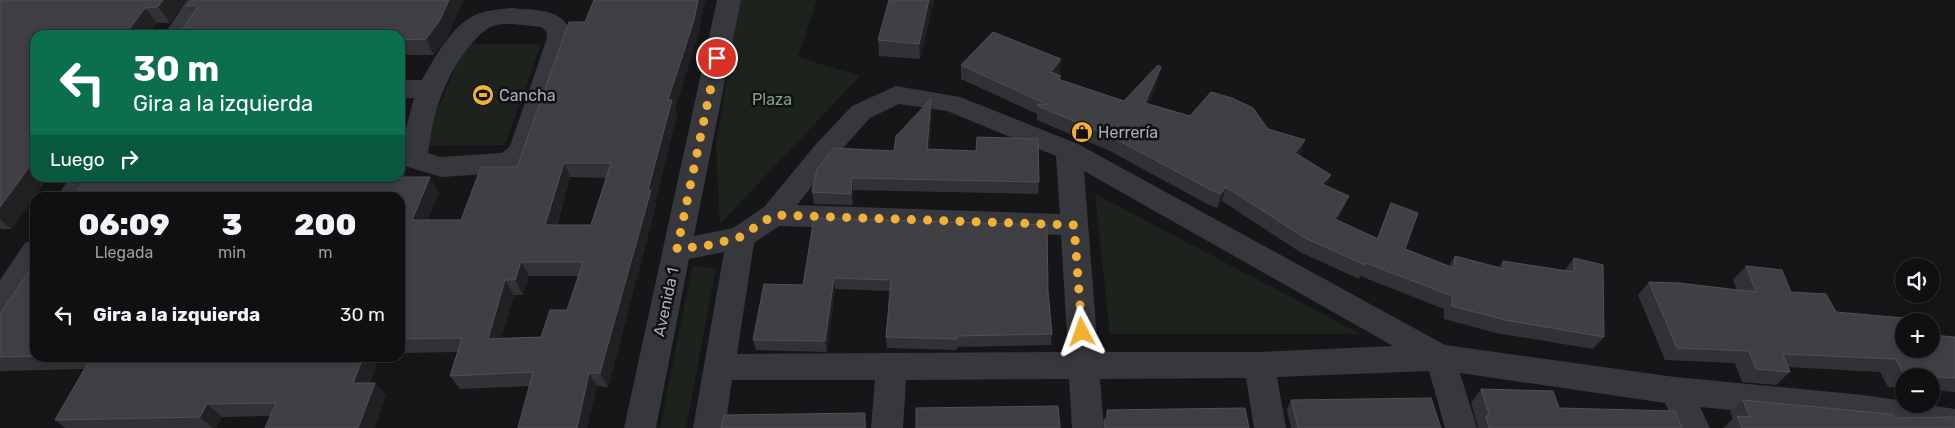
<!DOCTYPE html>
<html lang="es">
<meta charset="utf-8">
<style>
body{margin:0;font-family:Rubik,sans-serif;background:#1e1e20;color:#f1f3f6;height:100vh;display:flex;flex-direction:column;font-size:19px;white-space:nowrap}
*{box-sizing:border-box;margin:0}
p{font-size:16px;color:#9c9d9f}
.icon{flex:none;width:28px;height:28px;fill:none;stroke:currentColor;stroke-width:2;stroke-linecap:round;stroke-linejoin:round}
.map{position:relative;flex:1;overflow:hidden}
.drawer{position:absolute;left:30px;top:192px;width:375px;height:170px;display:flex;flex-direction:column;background:#101012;border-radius:15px;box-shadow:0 2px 8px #0003,0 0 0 1px #303032}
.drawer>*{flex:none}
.hud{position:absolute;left:30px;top:30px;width:375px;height:152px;border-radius:15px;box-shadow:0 2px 8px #0003,0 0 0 1px #303032;background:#0b6e4f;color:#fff;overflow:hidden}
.buttons{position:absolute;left:1895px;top:258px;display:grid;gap:10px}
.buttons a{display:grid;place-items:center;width:45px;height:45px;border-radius:50%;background:#101012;box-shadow:0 2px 8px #0003,0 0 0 1px #303032;font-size:25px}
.pin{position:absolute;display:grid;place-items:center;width:42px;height:42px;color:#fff;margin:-21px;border:2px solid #fff;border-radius:50%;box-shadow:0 1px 5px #0007}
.me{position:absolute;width:55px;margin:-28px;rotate:356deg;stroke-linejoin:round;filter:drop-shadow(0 0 4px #0008)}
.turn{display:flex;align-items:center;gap:18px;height:105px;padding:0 20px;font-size:22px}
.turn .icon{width:65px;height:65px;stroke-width:2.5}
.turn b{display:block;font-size:35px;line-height:42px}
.then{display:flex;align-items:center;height:48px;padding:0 20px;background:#0003;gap:10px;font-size:19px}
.eta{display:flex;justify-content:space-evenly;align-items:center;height:85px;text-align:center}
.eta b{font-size:30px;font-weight:800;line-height:35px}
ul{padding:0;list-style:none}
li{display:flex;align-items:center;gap:15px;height:75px;padding:0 20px}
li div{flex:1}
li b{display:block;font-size:19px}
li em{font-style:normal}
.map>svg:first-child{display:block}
</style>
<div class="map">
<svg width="1955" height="428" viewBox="0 0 1955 428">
<rect width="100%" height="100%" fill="#161618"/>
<path fill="#1c231d" d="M 740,0 L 817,0 L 798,57 L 860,76 L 720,224 L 716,144 Z
M 465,44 L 541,44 L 505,145 L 422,146 Z
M 1095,194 L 1361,334 L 1110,334 Z
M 692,266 L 716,268 L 686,428 L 660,428 Z"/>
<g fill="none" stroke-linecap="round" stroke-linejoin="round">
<path fill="#37383d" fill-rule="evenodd" d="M 187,0 L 211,0 L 188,35 L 164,35 Z
M 717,0 L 741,0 L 694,236 L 733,228 L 764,207 L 816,144 L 852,106 L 896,86 L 960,97 L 1078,144 L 1445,345 L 1675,377 L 1863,395 L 1904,401 L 1904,404 L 1922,404 L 1955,409 L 1955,428 L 1895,428 L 1863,423 L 1700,407 L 1710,428 L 1678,428 L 1665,403 L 1460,373 L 1477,428 L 1445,428 L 1429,371 L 1277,377 L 1286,428 L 1254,428 L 1246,378 L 1100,379 L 1104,428 L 1072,428 L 1069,379 L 906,380 L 903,428 L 871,428 L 875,380 L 732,380 L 725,428 L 693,428 L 724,252 L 689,259 L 656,428 L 624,428 ZM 899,104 L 947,111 L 1056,156 L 1060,214 L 797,205 L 834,158 L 870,118 ZM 1084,171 L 1393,346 L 1259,352 L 1098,352 ZM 779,226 L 1061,235 L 1068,352 L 737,354 L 754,243 Z
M 512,8 C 536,11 568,7 571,38 L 531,157 L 524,166 L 502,173 L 441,177 L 405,166 L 401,159 L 406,128 L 414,98 L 400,98 L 400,80 L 422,80 C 434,58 452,25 477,14 C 488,10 500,9 512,8 ZM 512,24 L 541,27 L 546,31 L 547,38 L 510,146 L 502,153 L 441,157 L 428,153 C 433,114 443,81 467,49 C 474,41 482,30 493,26 C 498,24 506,24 512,24 Z
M 69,178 L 96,178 L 85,198 L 57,198 Z
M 35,240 L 35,274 L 10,313 L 0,316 L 0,280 L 25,243 Z"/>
</g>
<path fill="#323236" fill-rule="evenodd" d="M 0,0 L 186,0 L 170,23 L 157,23 L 35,178 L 48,178 L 11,229 L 0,229 Z
M 192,0 L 463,0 L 448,36 L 434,55 L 400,55 L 400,35 L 193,14 L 187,6 Z
M 594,0 L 705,0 L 698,35 L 675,108 L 677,115 L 655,201 L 656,205 L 608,387 L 597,386 L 587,428 L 518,428 L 530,386 L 460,389 L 450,376 L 458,352 L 400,353 L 400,198 L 408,177 L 439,192 L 428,220 L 461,220 L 517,167 L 585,22 ZM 570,177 L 606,178 L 591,225 L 557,225 ZM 529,276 L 578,276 L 567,310 L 541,337 L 501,338 L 514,295 L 523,295 Z
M 934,0 L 920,59 L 879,56 L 878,40 Z
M 961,65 L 1060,74 L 1059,75 L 1061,80 L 1124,101 L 1158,81 L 1148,104 L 1190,116 L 1268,129 L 1301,154 L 1299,155 L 1331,175 L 1326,186 L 1343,210 L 1337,220 L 1377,238 L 1385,217 L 1391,203 L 1405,249 L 1449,266 L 1455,256 L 1499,267 L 1503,261 L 1564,271 L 1574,258 L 1604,337 L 1593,349 L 1496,333 L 1444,319 L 1444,309 L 1360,276 L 1359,279 L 1300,252 L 1222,201 L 1217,208 L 1209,205 L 1110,151 L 1037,120 L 1037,114 L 961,79 Z
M 931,99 L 932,111 L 929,149 L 1039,182 L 1038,194 L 853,190 L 853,205 L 814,204 L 812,192 L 894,151 Z
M 1047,225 L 1048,292 L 1052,334 L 1051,345 L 957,347 L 957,350 L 887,348 L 886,337 L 890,291 L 835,289 L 827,352 L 756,350 L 753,340 L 803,285 Z
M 35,262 L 35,358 L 379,358 L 370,383 L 375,383 L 386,396 L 270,416 L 222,417 L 216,428 L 65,428 L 55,420 L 84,369 L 0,371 L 0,314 Z
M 1746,266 L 1791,292 L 1836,312 L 1904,349 L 1955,337 L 1955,392 L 1931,390 L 1931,376 L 1904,376 L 1904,388 L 1888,387 L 1880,372 L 1788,367 L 1790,372 L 1776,385 L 1742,382 L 1735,363 L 1665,360 L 1638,295 L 1649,282 L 1737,290 L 1733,280 Z
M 1481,389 L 1559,408 L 1682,428 L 1477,428 L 1478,427 L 1471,403 Z
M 1291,400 L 1441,428 L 1291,428 L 1287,410 Z
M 1743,400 L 1895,418 L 1955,428 L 1723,428 L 1733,419 L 1730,412 Z
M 1107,410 L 1249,428 L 1103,428 Z"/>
<path fill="#212124" d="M 163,0 L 186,0 L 170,23 L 158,7 Z
M 449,0 L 463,0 L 448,36 L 434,55 L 426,39 Z
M 698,0 L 705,0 L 698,35 L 675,108 L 677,115 L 655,201 L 656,205 L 608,387 L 600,373 L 648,190 L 668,100 Z
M 929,0 L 934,0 L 920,59 L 919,44 Z
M 145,8 L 157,23 L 148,35 L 125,35 Z
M 1061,59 L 1060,74 L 1050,86 L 1051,72 Z
M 1161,67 L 1158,81 L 1142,117 L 1145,103 Z
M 931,99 L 932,111 L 928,161 L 927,149 Z
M 1305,140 L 1301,154 L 1290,167 L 1295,153 Z
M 35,159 L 35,178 L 48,178 L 11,229 L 0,219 L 0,207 Z
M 564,163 L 570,177 L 552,239 L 545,225 Z
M 402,168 L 411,183 L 400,178 L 400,171 Z
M 1331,175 L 1325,189 L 1322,184 Z
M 430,177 L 439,192 L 422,235 L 412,220 Z
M 852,178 L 853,190 L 853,205 L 851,194 Z
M 1226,187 L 1222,201 L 1217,208 L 1221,194 Z
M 1349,196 L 1343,210 L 1329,233 L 1335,219 Z
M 521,262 L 529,276 L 523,295 L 515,280 Z
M 834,278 L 835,289 L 827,352 L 825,341 Z
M 505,280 L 514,295 L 497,352 L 488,339 Z
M 363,358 L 379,358 L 365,396 L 353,383 Z
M 589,373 L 597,386 L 587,428 L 577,428 Z
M 375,383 L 386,396 L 375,428 L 358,428 Z
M 207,404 L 222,417 L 216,428 L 213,428 L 200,417 Z
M 865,413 L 867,423 L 867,428 L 865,428 Z"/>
<path fill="#3f3f44" stroke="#4f5156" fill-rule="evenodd" d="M 0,0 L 163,0 L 158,7 L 145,8 L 125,35 L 35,35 L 35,159 L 0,207 Z
M 192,0 L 449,0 L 440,20 L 426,39 L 400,40 L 400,35 L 179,35 L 198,6 L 187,6 Z
M 594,0 L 698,0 L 694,20 L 668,100 L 672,100 L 648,190 L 651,190 L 600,373 L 589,373 L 577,428 L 518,428 L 533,372 L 450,376 L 462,338 L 400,339 L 400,198 L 73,198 L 86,178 L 430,177 L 412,220 L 461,220 L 481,167 L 517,167 L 569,22 L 585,22 ZM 564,163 L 611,163 L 591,225 L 545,225 ZM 521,262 L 583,262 L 567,310 L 550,310 L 541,337 L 488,339 L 505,280 L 515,280 Z
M 889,0 L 929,0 L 919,44 L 878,40 Z
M 993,32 L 1061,59 L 1051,72 L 1061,76 L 1058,79 L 1124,101 L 1158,65 L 1161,67 L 1145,103 L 1190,116 L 1211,92 L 1232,98 L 1253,108 L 1268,129 L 1305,140 L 1295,153 L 1331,175 L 1322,184 L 1349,196 L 1335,219 L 1378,239 L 1391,203 L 1418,213 L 1405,249 L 1454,268 L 1455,256 L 1504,269 L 1503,261 L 1574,272 L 1574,258 L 1603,265 L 1604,337 L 1505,320 L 1452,306 L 1452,296 L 1366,263 L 1365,265 L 1305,238 L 1226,187 L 1221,194 L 1213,191 L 1112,137 L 1038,106 L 1038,104 L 1048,105 L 961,65 Z
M 931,99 L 927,149 L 976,151 L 977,137 L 1038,139 L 1039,182 L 852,178 L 851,194 L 812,192 L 817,169 L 834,148 L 894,151 L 896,136 Z
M 814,218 L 1047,225 L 1048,292 L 1052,334 L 957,336 L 957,339 L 886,337 L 891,280 L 834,278 L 825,341 L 753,340 L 764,284 L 803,285 Z
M 35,262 L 35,356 L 0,357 L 0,314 Z
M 1746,266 L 1782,270 L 1791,292 L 1826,294 L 1836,312 L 1904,318 L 1906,321 L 1904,321 L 1904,349 L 1931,349 L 1931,335 L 1955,337 L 1955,378 L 1904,375 L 1896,359 L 1783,354 L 1790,372 L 1756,369 L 1749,351 L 1677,348 L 1649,282 L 1679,283 L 1756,292 Z
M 91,358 L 363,358 L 353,383 L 375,383 L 358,428 L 265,428 L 276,403 L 207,404 L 200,417 L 55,420 Z
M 1481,389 L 1553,391 L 1559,408 L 1675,411 L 1682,428 L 1489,428 L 1486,417 L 1489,414 Z
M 1431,398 L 1441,428 L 1298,428 L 1291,400 Z
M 1743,400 L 1879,413 L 1893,415 L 1895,418 L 1955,417 L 1955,428 L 1742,428 L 1737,416 L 1750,417 Z
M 1058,406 L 1060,428 L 916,428 L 916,408 Z
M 1245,408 L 1249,428 L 1105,428 L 1104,420 L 1108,418 L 1107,410 Z
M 865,413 L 865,428 L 721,428 L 724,415 Z"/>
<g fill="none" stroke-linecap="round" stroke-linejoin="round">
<path stroke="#f2b134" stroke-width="9" stroke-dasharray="0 16.2" d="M 717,58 L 677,249 L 710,245 L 740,237 L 774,215 L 1074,225 L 1082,332"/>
</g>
<defs>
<g id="stadium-disc" transform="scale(1.125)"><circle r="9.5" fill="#f2b134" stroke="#111113"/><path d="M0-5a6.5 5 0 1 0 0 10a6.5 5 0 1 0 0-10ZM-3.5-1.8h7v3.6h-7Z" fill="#111"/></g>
<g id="shop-disc" transform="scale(1.125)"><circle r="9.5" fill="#f2b134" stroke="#111113"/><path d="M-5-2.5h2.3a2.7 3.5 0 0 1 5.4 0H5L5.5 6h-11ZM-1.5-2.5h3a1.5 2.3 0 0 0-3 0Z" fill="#111"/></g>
</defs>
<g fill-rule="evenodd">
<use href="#stadium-disc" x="483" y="95"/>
<use href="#shop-disc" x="1082" y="132"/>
</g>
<g text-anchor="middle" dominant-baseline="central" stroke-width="5" stroke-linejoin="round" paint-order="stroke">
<g font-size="16" fill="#a8adb8" stroke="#111113" text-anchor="start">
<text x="499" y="95">Cancha</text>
<text x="1098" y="132">Herrería</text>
</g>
<g font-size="16" fill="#7fa381" stroke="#111113">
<text x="772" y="99">Plaza</text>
</g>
<g font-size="16" fill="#a8adb8" stroke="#111113">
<text transform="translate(666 302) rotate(-78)">Avenida 1</text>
</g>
</g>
</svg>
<div class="buttons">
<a><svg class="icon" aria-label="sound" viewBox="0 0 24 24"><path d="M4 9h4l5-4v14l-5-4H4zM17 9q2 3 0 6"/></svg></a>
<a>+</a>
<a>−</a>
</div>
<div class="pin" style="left:717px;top:58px;background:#d93025"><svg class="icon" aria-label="arrive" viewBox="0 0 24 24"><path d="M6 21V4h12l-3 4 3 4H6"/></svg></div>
<svg class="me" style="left:1082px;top:332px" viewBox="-20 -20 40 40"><path d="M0-17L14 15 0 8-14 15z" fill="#f2b134" stroke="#fff" stroke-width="4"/></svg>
<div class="hud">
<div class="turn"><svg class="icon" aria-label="left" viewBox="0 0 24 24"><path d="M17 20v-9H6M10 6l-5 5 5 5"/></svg><div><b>30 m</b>Gira a la izquierda</div></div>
<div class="then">Luego<svg class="icon" aria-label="right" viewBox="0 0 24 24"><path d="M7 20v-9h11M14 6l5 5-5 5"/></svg></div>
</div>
<section class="drawer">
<div class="eta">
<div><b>06:09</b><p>Llegada</p></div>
<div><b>3</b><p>min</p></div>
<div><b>200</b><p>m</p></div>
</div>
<ul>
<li><svg class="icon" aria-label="left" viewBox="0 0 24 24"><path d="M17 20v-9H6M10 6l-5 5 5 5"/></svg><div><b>Gira a la izquierda</b></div><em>30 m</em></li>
</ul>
</section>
</div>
